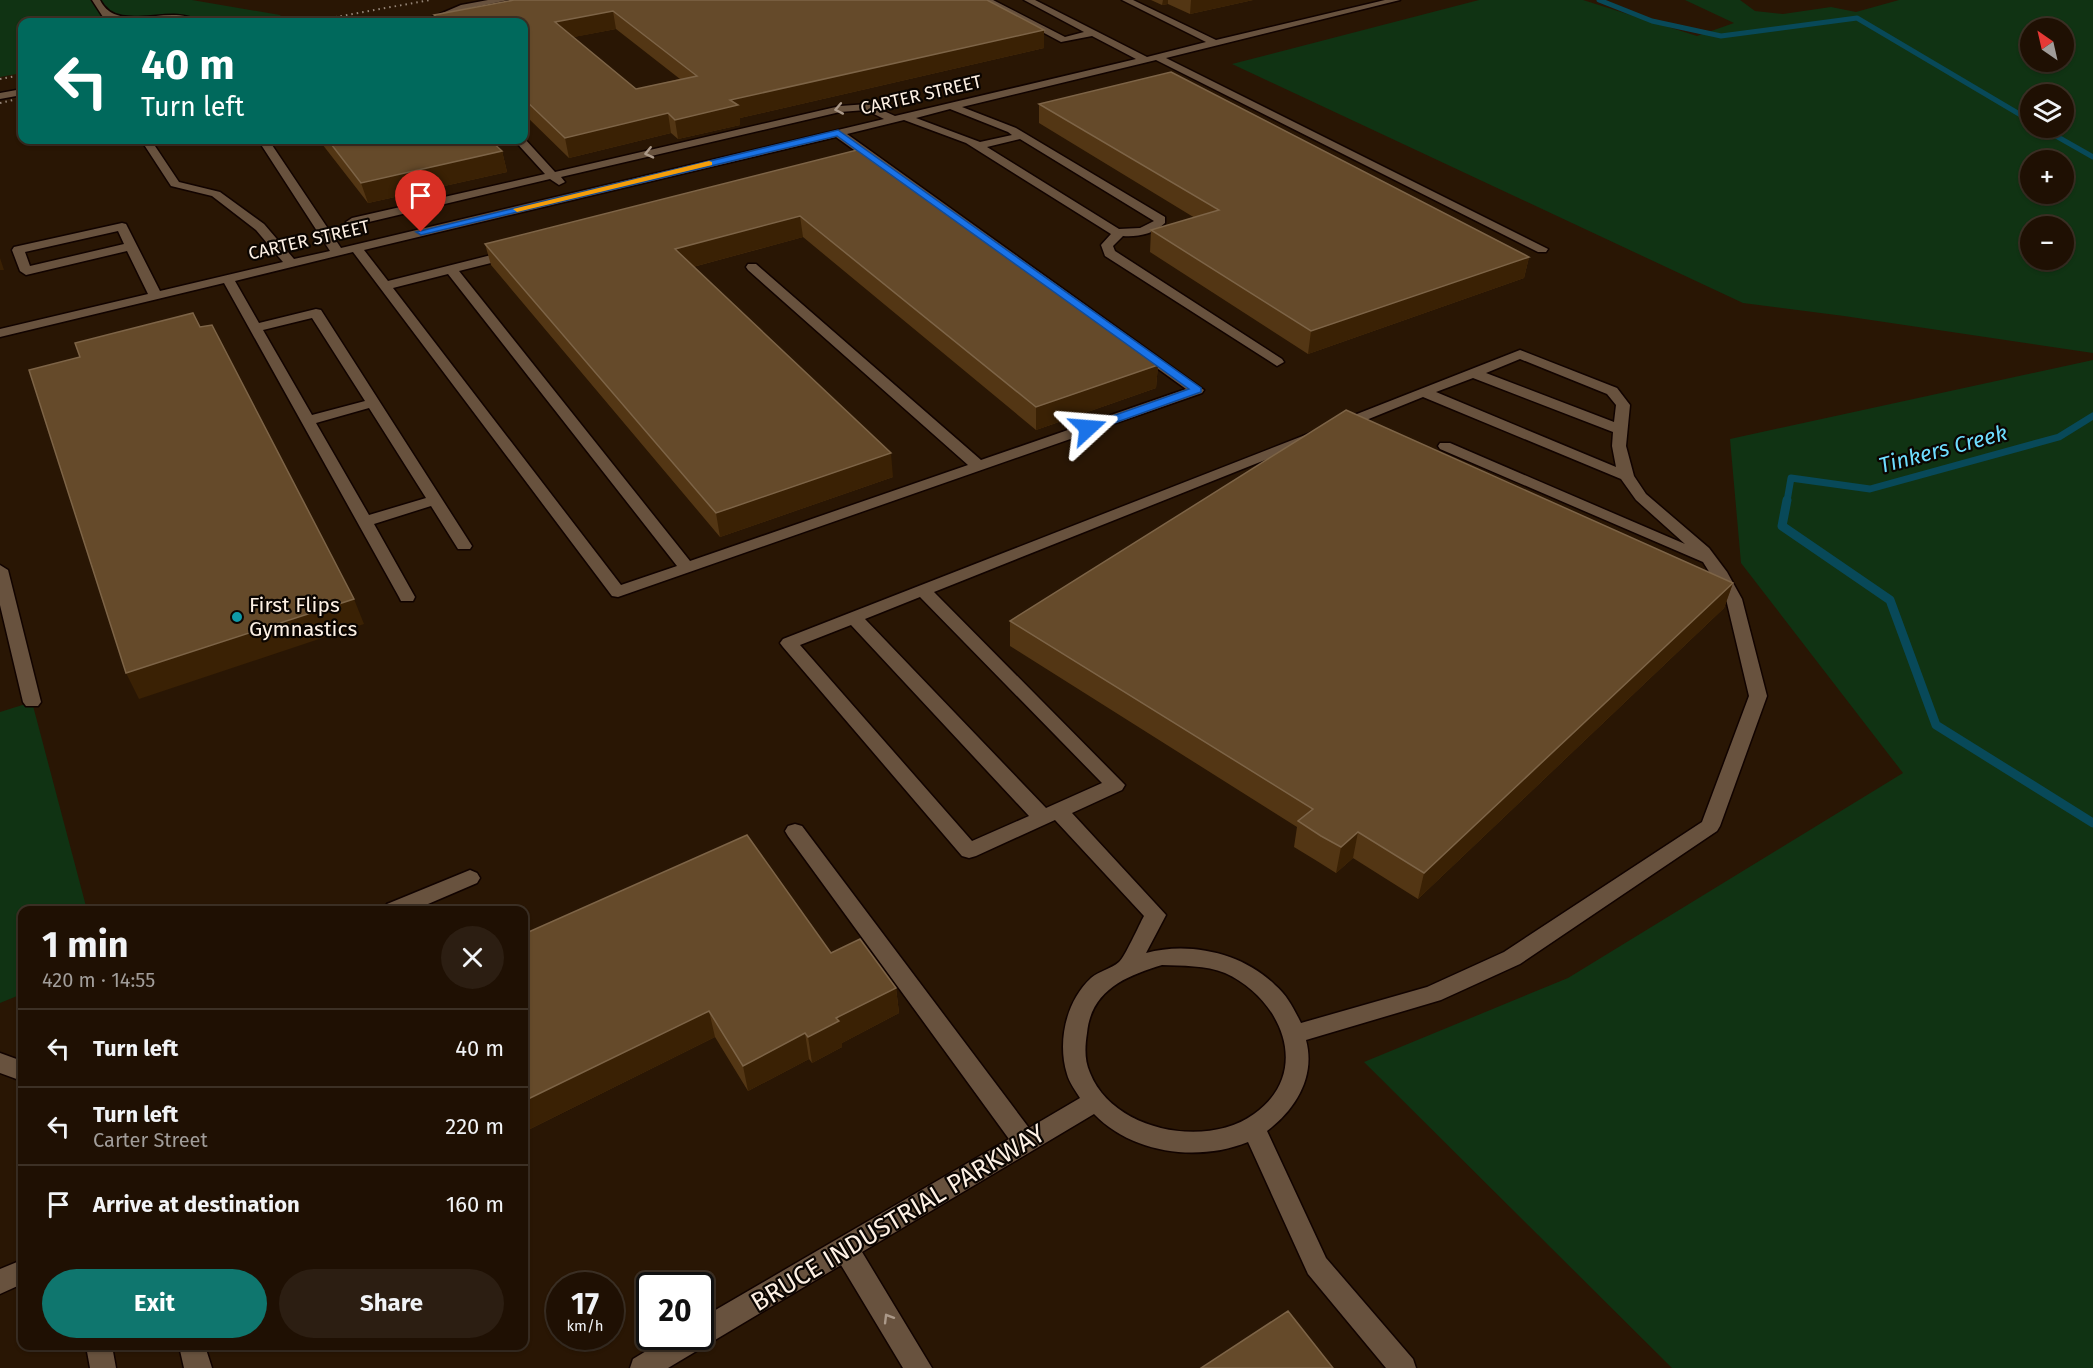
<!DOCTYPE html>
<meta charset="utf-8">
<style>
body{margin:0;font-family:"Fira Sans",sans-serif;background:#2c1e12;color:#f1f3f6;height:100vh;display:flex;flex-direction:column;font-size:22px;white-space:nowrap}
*{box-sizing:border-box;margin:0}
p{font-size:20px;color:#a19d9a}
.icon{flex:none;width:33px;height:33px;fill:none;stroke:currentColor;stroke-width:2;stroke-linecap:round;stroke-linejoin:round}
.map{position:relative;flex:1;overflow:hidden}
.sheet{position:absolute;left:18px;top:906px;width:510px;height:444px;display:flex;flex-direction:column;background:#1f1003;border-radius:12px;box-shadow:0 2px 4px #0004,0 0 0 2px #3c3025}
.sheet>*{flex:none}
.guide{position:absolute;left:18px;top:18px;width:510px;height:126px;border-radius:12px;box-shadow:0 2px 4px #0004,0 0 0 2px #3c3025;background:#00695c;color:#fff;overflow:hidden}
.needle{width:39px;rotate:326deg}
.buttons{position:absolute;left:2020px;top:18px;display:grid;gap:12px}
.buttons a{display:grid;place-items:center;width:54px;height:54px;border-radius:50%;background:#1f1003;box-shadow:0 2px 4px #0004,0 0 0 2px #3c3025;font-size:30px}
.speed{position:absolute;left:546px;top:1272px;display:flex;gap:12px;font-size:30px;font-weight:700;text-align:center}
.speed>*{display:grid;place-content:center;width:78px;height:78px;border-radius:50%;background:#1f1003;box-shadow:0 2px 4px #0004,0 0 0 2px #3c3025;line-height:1}
.speed small{font-size:15px;font-weight:400}
.speed .limit{border:3px solid #111;border-radius:9px;background:#fff;color:#111}
.pin{position:absolute;display:grid;place-items:center;width:51px;height:51px;color:#fff;margin:-62px -26px;border-radius:50% 50% 50% 0;rotate:-45deg;box-shadow:0 0 6px #0007}
.pin .icon{rotate:45deg}
.me{position:absolute;width:66px;margin:-33px;rotate:71deg;stroke-linejoin:round;filter:drop-shadow(0 0 4px #0008)}
.turn{display:flex;align-items:center;gap:21px;height:126px;padding:0 24px;font-size:27px}
.turn .icon{width:78px;height:78px;stroke-width:2.5}
.turn b{display:block;font-size:42px;line-height:51px}
.round{display:grid;place-items:center;flex:none;width:63px;height:63px;border-radius:32px;background:#2c1e12}
.head{display:flex;align-items:center;justify-content:space-between;height:102px;padding:0 24px}
h1{font-size:36px;font-weight:700;line-height:45px}
.primary-button{display:flex;gap:12px;margin-top:auto;padding:12px 24px}
.primary-button a{flex:1;height:69px;border-radius:36px;background:#0f766e;color:#fff;font-size:24px;font-weight:700;line-height:69px;text-align:center}
.primary-button a+a{background:#2c1e12;color:#f1f3f6}
ul{padding:0;list-style:none}
li{display:flex;align-items:center;gap:18px;height:78px;padding:0 24px;border-top:2px solid #3c3025}
li div{flex:1}
li b{display:block;font-size:22px}
li em{font-style:normal}
.map>svg:first-child{display:block}
</style>
<div class="map">
<svg width="2093" height="1368" viewBox="0 0 2093 1368">
<rect width="100%" height="100%" fill="#291604"/>
<path fill="#103313" fill-rule="evenodd" d="M 0,0 L 192,0 L 280,15 L 285,22 L 22,22 L 22,73 L 0,77 Z
M 1479,0 L 1583,0 L 1697,36 L 1734,23 L 1685,0 L 1740,0 L 1755,11 L 1783,14 L 1831,7 L 1856,12 L 1899,0 L 2093,0 L 2093,353 L 1844,316 L 1743,303 L 1232,64 ZM 2064,28 L 2064,62 L 2031,62 L 2031,28 ZM 2064,94 L 2064,128 L 2031,128 L 2031,94 ZM 2064,160 L 2064,194 L 2031,194 L 2031,160 ZM 2064,226 L 2064,260 L 2031,260 L 2031,226 Z
M 2093,360 L 2093,1368 L 1672,1368 L 1364,1062 L 1568,978 L 1903,773 L 1741,563 L 1730,439 Z
M 32,702 L 87,910 L 22,910 L 22,994 L 0,1003 L 0,712 Z"/>
<g fill="none" stroke-linecap="round" stroke-linejoin="round">
<path stroke="#084959" stroke-width="5" d="M 1599,0 L 1652,21 L 1721,36 L 1857,18 L 2031,121
M 2042,128 L 2093,157"/>
<path stroke="#084959" stroke-width="7" d="M 1787,501 L 1791,478 L 1870,489 L 2059,437 L 2093,416"/>
<path stroke="#084959" stroke-width="9" d="M 1787,500 L 1782,526 L 1890,600 L 1936,725 L 2093,823"/>
<g stroke="#110300" stroke-width="3">
<path id="minor" d="M 92,0 L 100,0 C 117,35 171,3 198,21 L 114,21 L 103,17 Z
M 488,0 L 508,0 L 466,9 L 433,22 L 421,22 L 461,5 Z
M 982,0 L 993,0 L 1065,37 L 1084,32 L 1024,0 L 1035,0 L 1147,57 L 1206,42 L 1122,0 L 1133,0 L 1216,40 L 1385,0 L 1400,0 L 1166,58 L 1548,249 L 1546,252 L 1538,252 L 1156,60 L 962,107 L 1016,128 L 1165,217 L 1165,223 C 1154,234 1138,237 1123,236 L 1113,246 L 1115,251 L 1282,359 L 1284,362 L 1277,366 L 1105,256 L 1101,245 L 1111,234 L 966,143 L 904,120 L 847,134 L 1204,390 L 1202,393 L 618,597 L 612,596 L 353,252 L 235,281 L 259,323 L 316,309 L 321,310 L 472,546 L 470,549 L 458,549 L 431,506 L 374,524 L 415,597 L 413,601 L 401,601 L 399,597 L 224,283 L 0,337 L 0,329 L 148,294 L 127,251 L 26,275 L 20,271 L 12,250 L 14,247 L 122,223 L 126,224 L 160,291 L 283,262 L 256,230 L 212,196 L 171,186 L 141,140 L 151,140 L 179,182 L 220,192 L 264,224 L 294,259 L 330,251 L 260,143 L 261,141 L 288,140 L 287,142 L 272,145 L 341,248 L 884,119 L 866,110 L 840,112 L 561,177 L 565,182 L 559,185 L 550,179 L 352,226 L 346,222 L 352,218 L 545,174 L 514,140 L 524,138 L 555,172 L 840,106 L 868,104 L 895,116 L 1136,59 L 1092,36 L 1061,42 ZM 950,109 L 1008,132 L 1012,135 L 980,142 L 916,118 ZM 836,137 L 1186,389 L 981,460 L 756,264 L 748,264 L 746,267 L 748,270 L 968,465 L 690,561 L 459,271 L 515,257 L 517,254 L 515,251 L 511,250 L 388,281 L 364,250 ZM 1020,139 L 1154,221 L 1140,228 L 1119,229 L 987,147 ZM 118,231 L 124,244 L 30,266 L 25,252 ZM 448,274 L 677,566 L 621,585 L 393,288 ZM 312,318 L 365,401 L 312,415 L 263,330 ZM 369,408 L 426,498 L 369,515 L 316,423 Z
M 22,89 L 22,95 L 0,99 L 0,93 Z
M 1520,350 L 1617,388 L 1630,405 L 1626,446 L 1634,476 L 1646,494 L 1709,548 L 1727,572 L 1742,599 L 1767,696 L 1720,826 L 1717,831 L 1520,964 L 1441,1000 L 1306,1040 C 1316,1077 1295,1110 1267,1131 L 1326,1258 L 1413,1359 L 1416,1368 L 1386,1368 L 1308,1274 L 1248,1142 C 1198,1162 1133,1154 1094,1114 L 862,1252 L 932,1368 L 903,1368 L 841,1265 L 668,1368 L 630,1368 L 633,1359 L 671,1336 L 700,1336 L 700,1319 L 1009,1139 L 788,836 L 785,831 L 788,826 L 795,824 L 802,826 L 1029,1128 L 1080,1098 C 1075,1090 1069,1082 1067,1074 C 1057,1042 1066,1001 1091,978 C 1099,971 1111,969 1119,962 C 1125,957 1139,925 1144,916 L 1055,820 L 976,856 L 969,858 L 962,856 L 783,647 L 780,643 L 783,639 L 1313,432 L 1318,433 L 1320,436 L 1318,439 L 934,592 L 1125,785 L 1122,790 L 1072,813 L 1166,915 L 1146,953 C 1189,941 1243,953 1275,985 C 1287,995 1294,1009 1301,1023 L 1427,987 L 1504,952 L 1702,822 L 1749,696 L 1726,599 L 1703,562 L 1440,449 L 1438,446 L 1440,443 L 1450,443 L 1685,544 L 1636,500 L 1621,479 L 1423,397 L 1344,429 L 1339,430 L 1332,426 L 1334,423 ZM 1520,359 L 1607,394 L 1616,405 L 1614,422 L 1486,373 ZM 1473,378 L 1613,432 L 1612,446 L 1616,467 L 1436,392 ZM 920,597 L 1102,783 L 1046,808 L 865,619 ZM 851,625 L 1029,816 L 972,841 L 800,645 ZM 1162,965 C 1182,966 1206,965 1225,973 C 1282,999 1313,1072 1254,1114 C 1206,1149 1113,1131 1090,1073 C 1084,1060 1085,1046 1087,1033 C 1091,990 1126,976 1162,965 Z
M 0,565 L 8,570 L 41,702 L 38,706 L 26,706 L 23,702 L 0,605 Z
M 470,870 L 477,873 L 480,878 L 477,883 L 414,910 L 384,910 L 387,904 Z
M 0,1053 L 22,1061 L 22,1081 L 0,1073 Z
M 22,1260 L 22,1284 L 0,1294 L 0,1269 Z
M 86,1346 L 112,1346 L 116,1368 L 90,1368 Z
M 179,1346 L 205,1346 L 212,1368 L 184,1368 Z"/>
</g>
<use href="#minor" fill="#68523e" fill-rule="evenodd"/>
<path stroke="#968678" stroke-width="2" stroke-dasharray="1.5 4" stroke-linecap="butt" d="M 308,22 L 430,0
M 0,79 L 22,75
M 0,103 L 22,98"/>
</g>
<path fill="#533614" fill-rule="evenodd" d="M 514,0 L 1044,48 L 740,118 L 740,125 L 678,139 L 671,133 L 569,158 L 524,114 L 524,22 L 436,22 L 434,15 ZM 616,29 L 680,79 L 636,89 L 573,37 Z
M 1151,0 L 1253,0 L 1190,14 L 1168,4 L 1162,5 Z
M 1039,104 L 1529,257 L 1524,278 L 1308,354 L 1150,252 L 1151,230 L 1195,218 L 1039,123 Z
M 319,140 L 490,140 L 502,151 L 507,172 L 368,203 Z
M 857,150 L 1158,365 L 1156,388 L 1036,430 L 803,237 L 693,267 L 893,477 L 720,537 L 491,265 L 485,244 Z
M 1733,583 L 1724,608 L 1418,899 L 1353,858 L 1336,873 L 1317,861 L 1294,847 L 1297,827 L 1010,646 L 1010,621 Z
M 524,934 L 831,953 L 896,988 L 899,1013 L 842,1043 L 842,1047 L 812,1063 L 809,1059 L 748,1091 L 715,1037 L 524,1132 Z"/>
<path fill="#3a2104" d="M 1163,0 L 1168,0 L 1168,4 L 1162,5 Z
M 1191,0 L 1253,0 L 1190,14 Z
M 613,11 L 616,29 L 559,40 L 555,22 Z
M 1044,30 L 1044,48 L 740,118 L 740,125 L 678,139 L 675,120 L 730,100 Z
M 668,113 L 671,133 L 569,158 L 565,138 Z
M 502,151 L 507,172 L 368,203 L 361,183 Z
M 800,216 L 803,237 L 678,271 L 675,249 Z
M 1529,257 L 1524,278 L 1308,354 L 1311,331 Z
M 0,258 L 4,270 L 0,270 Z
M 1158,365 L 1156,388 L 1036,430 L 1036,407 Z
M 891,453 L 893,477 L 720,537 L 716,513 Z
M 1733,583 L 1724,608 L 1418,899 L 1424,873 Z
M 354,599 L 364,624 L 139,699 L 126,673 Z
M 1358,832 L 1353,858 L 1336,873 L 1341,847 Z
M 896,988 L 899,1013 L 842,1043 L 842,1047 L 812,1063 L 808,1037 L 836,1018 Z
M 709,1011 L 715,1037 L 524,1132 L 524,1101 Z
M 805,1033 L 809,1059 L 748,1091 L 743,1066 Z"/>
<path fill="#654a2a" stroke="#7d6447" stroke-width="1.5" fill-rule="evenodd" d="M 514,0 L 987,0 L 1044,30 L 730,100 L 738,105 L 675,120 L 668,113 L 565,138 L 524,99 L 524,22 L 443,22 L 434,15 ZM 613,11 L 697,76 L 636,89 L 555,22 Z
M 1171,72 L 1529,257 L 1311,331 L 1151,230 L 1219,210 L 1039,104 Z
M 328,140 L 490,140 L 502,151 L 361,183 Z
M 857,150 L 1158,365 L 1036,407 L 800,216 L 675,249 L 891,453 L 716,513 L 485,244 Z
M 193,313 L 200,327 L 212,325 L 354,599 L 126,673 L 29,370 L 80,357 L 75,343 Z
M 1346,410 L 1733,583 L 1424,873 L 1358,832 L 1341,847 L 1321,836 L 1298,821 L 1313,809 L 1010,621 Z
M 747,835 L 831,953 L 860,939 L 896,988 L 836,1018 L 839,1021 L 808,1037 L 805,1033 L 743,1066 L 709,1011 L 524,1101 L 524,934 Z
M 1288,1311 L 1333,1368 L 1201,1368 Z"/>
<defs><path id="oneway-chevron" d="M-2-3.5L2.5 0L-2 3.5" fill="none" stroke-width="1.6" stroke-linecap="round" stroke-linejoin="round" transform="scale(1.5)"/></defs>
<g stroke="#ab9989">
<use href="#oneway-chevron" transform="translate(839 109) rotate(169)"/>
<use href="#oneway-chevron" transform="translate(649 153) rotate(167)"/>
<use href="#oneway-chevron" transform="translate(888 1318) rotate(-121)"/>
</g>
<path fill="#1a73e8" stroke="#114b97" stroke-width="1.5" d="M 838,130 L 1201,388 L 1201,392 L 1092,431 L 1084,431 L 1084,426 L 1189,389 L 837,136 L 421,235 L 416,232 Z"/>
<path fill="#f59e0b" d="M 709,161 L 712,162 L 712,165 L 517,212 L 513,209 Z"/>
<circle fill="#0f9aa8" stroke="#0b0501" stroke-width="2" cx="237" cy="617" r="6"/>
<g text-anchor="middle" dominant-baseline="central" stroke-width="4.5" stroke-linejoin="round" paint-order="stroke">
<g font-size="18" fill="#fdf0e4" stroke="#0b0501">
<text transform="translate(921 95) rotate(-13)">CARTER STREET</text>
<text transform="translate(309 240) rotate(-13)">CARTER STREET</text>
</g>
<g font-size="21" fill="#fdf0e4" stroke="#0b0501" text-anchor="start">
<text x="249" y="605">First Flips<tspan x="249" dy="24">Gymnastics</tspan></text>
</g>
<g font-size="22" font-style="italic" fill="#6eddff" stroke="#0b0501">
<text transform="translate(1943 449) rotate(-15)">Tinkers Creek</text>
</g>
<g font-size="26" fill="#fdf0e4" stroke="#0b0501">
<text transform="translate(898 1218) rotate(-31)">BRUCE INDUSTRIAL PARKWAY</text>
</g>
</g>
</svg>
<div class="buttons">
<a><svg class="needle" viewBox="-14 -14 28 28"><path d="M0-13l5 13h-10z" fill="#e53935"/><path d="M0 13l5-13h-10z" fill="#a19d9a"/></svg></a>
<a><svg class="icon" aria-label="layers" viewBox="0 0 24 24"><path d="M12 4l9 5-9 5-9-5zM3 14l9 5 9-5"/></svg></a>
<a>+</a>
<a>−</a>
</div>
<div class="speed"><div>17<small>km/h</small></div><div class="limit">20</div></div>
<div class="pin" style="left:421px;top:232px;background:#d93025"><svg class="icon" aria-label="arrive" viewBox="0 0 24 24"><path d="M6 21V4h12l-3 4 3 4H6"/></svg></div>
<svg class="me" style="left:1088px;top:428px" viewBox="-20 -20 40 40"><path d="M0-17L14 15 0 8-14 15z" fill="#1a73e8" stroke="#fff" stroke-width="4"/></svg>
<div class="guide">
<div class="turn"><svg class="icon" aria-label="left" viewBox="0 0 24 24"><path d="M17 20v-9H6M10 6l-5 5 5 5"/></svg><div><b>40 m</b>Turn left</div></div>
</div>
<section class="sheet">
<div class="head"><div><h1>1 min</h1><p>420 m · 14:55</p></div><a class="round"><svg class="icon" aria-label="close" viewBox="0 0 24 24"><path d="M6 6l12 12M18 6L6 18"/></svg></a></div>
<ul>
<li><svg class="icon" aria-label="left" viewBox="0 0 24 24"><path d="M17 20v-9H6M10 6l-5 5 5 5"/></svg><div><b>Turn left</b></div><em>40 m</em></li>
<li><svg class="icon" aria-label="left" viewBox="0 0 24 24"><path d="M17 20v-9H6M10 6l-5 5 5 5"/></svg><div><b>Turn left</b><p>Carter Street</p></div><em>220 m</em></li>
<li><svg class="icon" aria-label="arrive" viewBox="0 0 24 24"><path d="M6 21V4h12l-3 4 3 4H6"/></svg><div><b>Arrive at destination</b></div><em>160 m</em></li>
</ul>
<div class="primary-button"><a>Exit</a><a>Share</a></div>
</section>
</div>
